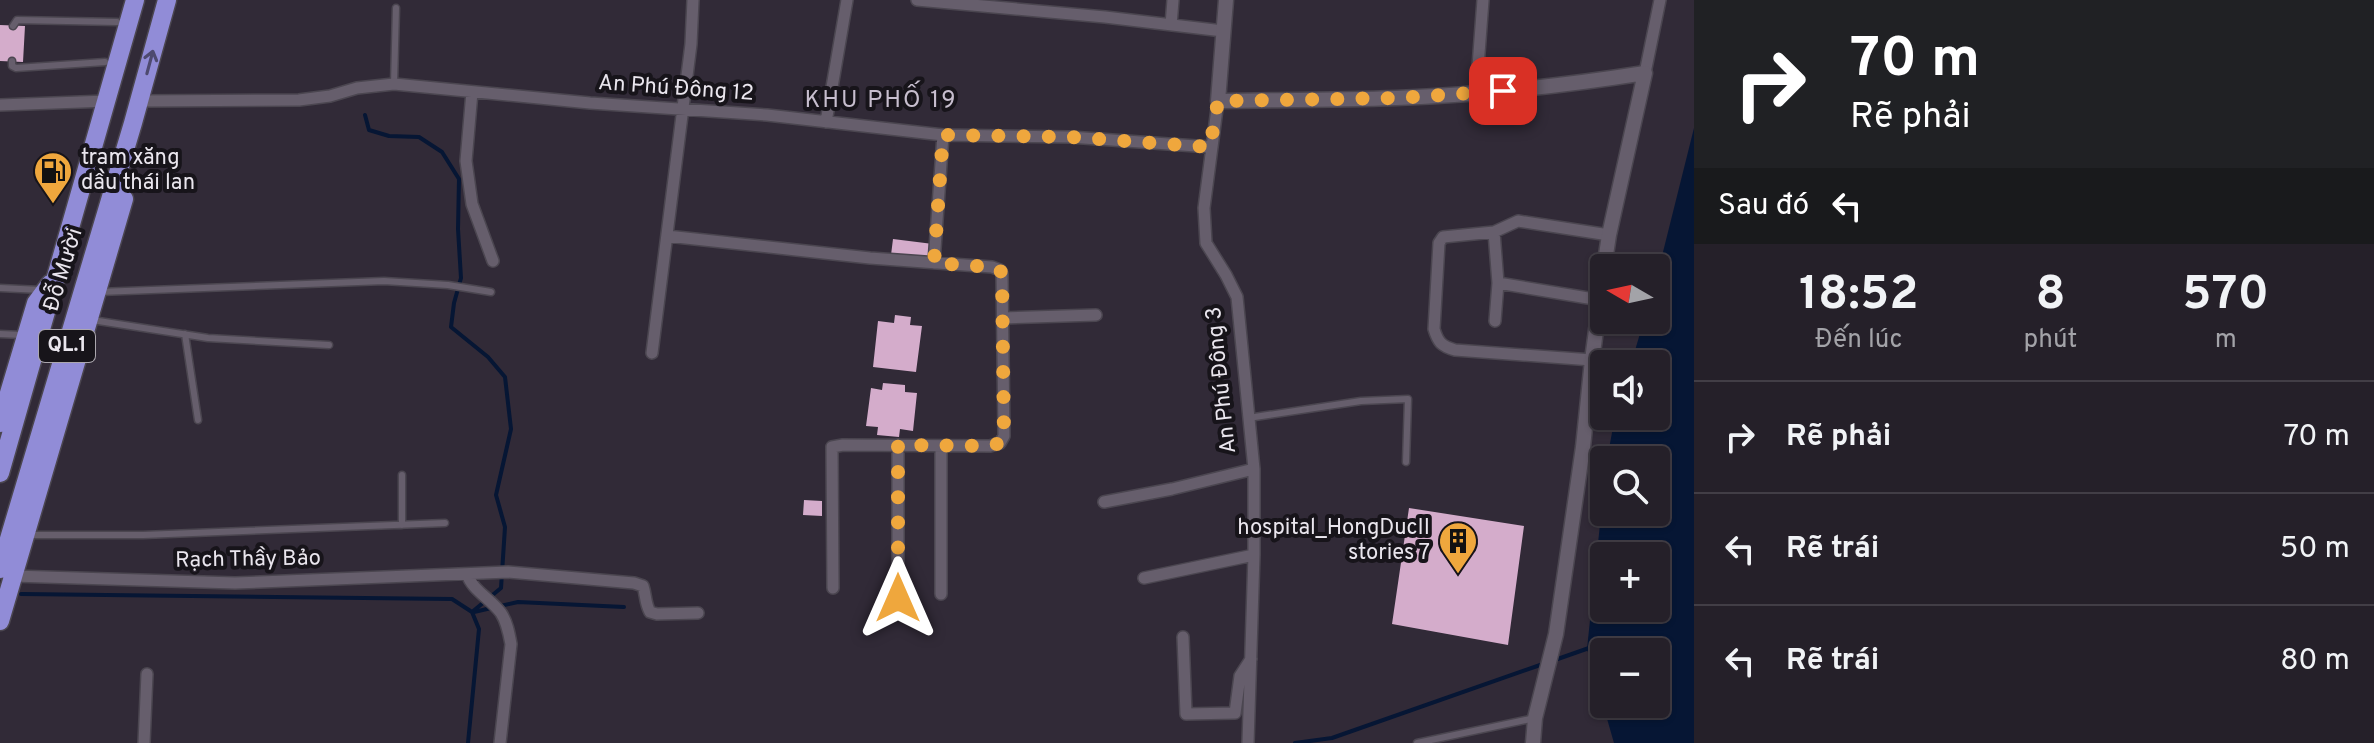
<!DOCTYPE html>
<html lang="vi">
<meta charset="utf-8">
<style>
body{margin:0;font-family:Overpass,sans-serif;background:#312d35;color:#f1f3f6;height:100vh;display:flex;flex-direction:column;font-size:30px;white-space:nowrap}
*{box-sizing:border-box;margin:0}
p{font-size:26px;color:#a3a3a8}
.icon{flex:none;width:44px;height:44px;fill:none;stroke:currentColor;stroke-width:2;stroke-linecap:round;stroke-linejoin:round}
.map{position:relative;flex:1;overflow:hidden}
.panel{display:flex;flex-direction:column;background:#252029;width:680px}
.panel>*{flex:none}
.hud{background:#202124;color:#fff;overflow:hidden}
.needle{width:52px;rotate:279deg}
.tools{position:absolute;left:1590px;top:254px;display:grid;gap:16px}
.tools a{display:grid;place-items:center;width:80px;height:80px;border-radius:8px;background:#252029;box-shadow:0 2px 6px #0004,0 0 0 2px #423e46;font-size:40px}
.pin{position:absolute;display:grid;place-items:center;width:68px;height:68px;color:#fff;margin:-34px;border-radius:16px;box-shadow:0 4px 12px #0006}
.me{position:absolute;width:88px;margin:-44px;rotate:0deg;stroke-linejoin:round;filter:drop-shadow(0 0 6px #0008)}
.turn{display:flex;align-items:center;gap:28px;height:168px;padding:0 24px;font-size:36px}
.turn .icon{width:104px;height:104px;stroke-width:2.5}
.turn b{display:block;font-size:56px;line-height:68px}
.then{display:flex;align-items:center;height:76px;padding:0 24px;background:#0003;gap:16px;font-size:30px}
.eta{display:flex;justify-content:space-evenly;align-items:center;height:136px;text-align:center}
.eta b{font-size:48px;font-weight:700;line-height:56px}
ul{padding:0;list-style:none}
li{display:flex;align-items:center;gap:24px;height:112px;padding:0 24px;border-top:2px solid #423e46}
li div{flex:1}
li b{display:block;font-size:30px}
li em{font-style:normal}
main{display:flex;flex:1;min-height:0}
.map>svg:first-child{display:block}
</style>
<main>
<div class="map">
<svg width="1694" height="743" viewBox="0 0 1694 743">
<rect width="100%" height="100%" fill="#312a37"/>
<path fill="#061634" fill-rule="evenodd" d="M 1694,128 L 1694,743 L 1614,743 L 1587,649 L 1604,486 L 1604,512 L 1656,512 L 1656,460 L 1607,460 L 1615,416 L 1656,416 L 1656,364 L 1631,364 L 1644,320 L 1656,320 L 1656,280 ZM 1604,556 L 1656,556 L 1656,608 L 1604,608 ZM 1604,652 L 1656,652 L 1656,704 L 1604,704 Z"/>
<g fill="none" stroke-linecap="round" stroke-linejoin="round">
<path stroke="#061634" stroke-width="4" d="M 365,115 L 369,130 L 389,136 L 419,137 L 442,152 L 459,179 L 458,229 L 461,278 L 454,303 L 451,327 L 488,357 L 505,377 L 511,429 L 496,495 L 505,527 L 501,588 L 472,612
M 21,594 L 452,599 L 472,612 L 479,629 L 468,743
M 474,612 L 518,602 L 624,607
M 1552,661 L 1589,648
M 1295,743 L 1332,738 L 1543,664"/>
</g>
<path fill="#d4accb" d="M 0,25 L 25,26 L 23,62 L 0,61 Z
M 893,239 L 933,244 L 932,259 L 891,255 Z
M 895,315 L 911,317 L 910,325 L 922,326 L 916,372 L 873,367 L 878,321 L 894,323 Z
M 883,383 L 905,385 L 905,392 L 917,393 L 913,431 L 900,429 L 899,437 L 877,435 L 878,427 L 866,426 L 871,388 L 882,390 Z
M 804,500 L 822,501 L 822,516 L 803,515 Z
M 1409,508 L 1524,526 L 1508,645 L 1392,624 Z"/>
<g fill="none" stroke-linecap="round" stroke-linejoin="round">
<g stroke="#4b4650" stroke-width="9">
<path id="service" d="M 13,26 L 17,20 L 117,22
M 12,61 L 12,66 L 16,68 L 105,62
M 394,84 L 396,8
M 0,288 L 41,290
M 99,292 L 384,281 L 448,285 L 491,292
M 92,320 L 208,338 L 329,345
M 0,334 L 22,335
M 185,334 L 198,420
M 1248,418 L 1361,401 L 1408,399 L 1406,462
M 402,475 L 402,525
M 29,535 L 143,535 L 445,523
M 1417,743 L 1535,718"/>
</g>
<g stroke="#4b4650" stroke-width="14">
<path id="minor" d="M 917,0 L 1105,17 L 1223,31
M 1171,25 L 1173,0
M 1645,73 L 1660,0
M 472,92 L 466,161 L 472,204 L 493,261
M 1476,93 L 1483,0
M 139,101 L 299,100 L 330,96 L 357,88 L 394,84 L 590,103 L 767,115 L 943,135 L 1070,137 L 1210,147
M 1218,101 L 1204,208 L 1206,243 L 1226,275 L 1237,297 L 1254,469 L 1254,555 L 1248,743
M 0,105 L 107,101
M 826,122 L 847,0
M 1494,232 L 1498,283 L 1495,321
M 667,236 L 870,258 L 992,267 L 1000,270 L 1002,274 L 1004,436 L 1000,443 L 990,446 L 843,445 L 832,447 L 833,588
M 934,263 L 943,135
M 1498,283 L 1600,300
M 1003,318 L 1096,315
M 652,353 L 691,44 L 693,0
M 1592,360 L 1455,350 C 1441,346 1438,342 1434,329 L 1439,243 L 1443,237 L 1494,232 L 1518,221 L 1609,235
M 898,445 L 898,598
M 1104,502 L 1172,489 L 1254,469
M 467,574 C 472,590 491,599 501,613 C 507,622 509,633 511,644 L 500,743
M 13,576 L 235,583 L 508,572 L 634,583 L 643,586 C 646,595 645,603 650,612 L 657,614 L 698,613
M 1144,578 L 1254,555
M 941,594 L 941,446
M 1183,637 L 1186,714 L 1235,713 L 1240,676 L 1251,659
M 144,743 L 147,674"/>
</g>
<g stroke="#4b4650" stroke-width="17">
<path id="tertiary" d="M 1226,0 L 1218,101 C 1277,100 1337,100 1396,98 C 1479,95 1562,86 1645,73 L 1609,235 L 1604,268
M 1533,743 L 1535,718 L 1556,634 L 1583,447 L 1592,360 L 1604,271"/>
</g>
<g stroke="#4b4650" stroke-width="21">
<path id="trunk" d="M 0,423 L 36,303 L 50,284
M 0,473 L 135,0
M 0,569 L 133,123 L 167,0
M 0,621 L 124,199"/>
</g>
<use href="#service" stroke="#665e6c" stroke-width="6"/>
<use href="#minor" stroke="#665e6c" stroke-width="11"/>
<use href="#tertiary" stroke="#665e6c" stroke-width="14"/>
<use href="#trunk" stroke="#918cd7" stroke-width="18"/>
</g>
<defs><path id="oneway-shaft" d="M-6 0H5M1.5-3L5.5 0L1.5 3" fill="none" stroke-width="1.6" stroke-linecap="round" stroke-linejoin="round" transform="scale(2)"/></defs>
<use stroke="#4e4a6f" href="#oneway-shaft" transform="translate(150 62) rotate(-75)"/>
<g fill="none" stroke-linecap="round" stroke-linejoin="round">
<path stroke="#efa73d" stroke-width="14" stroke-dasharray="0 25.2" d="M 898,598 L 898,445 L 990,446 L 1000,443 L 1004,436 L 1002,274 L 1000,270 L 992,267 L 934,263 L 943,135 L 1070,137 L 1210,147 L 1218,101 L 1396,98 L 1503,91"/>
</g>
<defs>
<g id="fuel-pin" transform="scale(2)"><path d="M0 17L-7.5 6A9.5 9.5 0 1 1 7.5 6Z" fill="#efa73d" stroke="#17141a"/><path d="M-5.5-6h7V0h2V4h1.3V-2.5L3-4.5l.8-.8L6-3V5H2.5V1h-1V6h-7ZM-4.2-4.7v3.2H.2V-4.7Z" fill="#111"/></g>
<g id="building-pin" transform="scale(2)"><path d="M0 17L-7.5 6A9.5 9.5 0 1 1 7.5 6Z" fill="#efa73d" stroke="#17141a"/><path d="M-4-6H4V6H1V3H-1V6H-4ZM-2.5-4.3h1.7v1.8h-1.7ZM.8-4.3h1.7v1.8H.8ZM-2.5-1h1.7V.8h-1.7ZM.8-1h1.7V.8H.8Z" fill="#111"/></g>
</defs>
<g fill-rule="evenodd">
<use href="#fuel-pin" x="53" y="171"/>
<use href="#building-pin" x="1458" y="541"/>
</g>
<g text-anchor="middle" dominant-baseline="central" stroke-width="8" stroke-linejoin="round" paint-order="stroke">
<rect fill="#17141a" stroke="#aba7ae" stroke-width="2" x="39" y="330" width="56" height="32" rx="6"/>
<g font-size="20" font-weight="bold" fill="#eae6ee">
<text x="67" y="346">QL.1</text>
</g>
<g font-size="22" fill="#eae6ee" stroke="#17141a">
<text transform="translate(676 89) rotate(4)">An Phú Đông 12</text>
<text transform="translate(64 270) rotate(-73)">Đỗ Mười</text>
<text transform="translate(1222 380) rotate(-96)">An Phú Đông 3</text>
<text transform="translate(248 560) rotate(-1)">Rạch Thầy Bảo</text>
</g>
<g font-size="22" fill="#eae6ee" stroke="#17141a" text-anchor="start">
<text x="81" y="158">trạm xăng<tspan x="81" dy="25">dầu thái lan</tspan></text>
<text x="1430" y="528" text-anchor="end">hospital_HongDucII<tspan x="1430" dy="25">stories 7</tspan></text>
</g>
<g font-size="24" letter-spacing="2" fill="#c7bece" stroke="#17141a">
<text x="881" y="101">KHU PHỐ 19</text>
</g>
</g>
</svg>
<div class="tools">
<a><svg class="needle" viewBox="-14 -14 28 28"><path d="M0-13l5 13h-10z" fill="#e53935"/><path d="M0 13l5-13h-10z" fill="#a3a3a8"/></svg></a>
<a><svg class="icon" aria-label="sound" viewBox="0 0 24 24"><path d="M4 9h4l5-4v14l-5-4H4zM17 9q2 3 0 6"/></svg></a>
<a><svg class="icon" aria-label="search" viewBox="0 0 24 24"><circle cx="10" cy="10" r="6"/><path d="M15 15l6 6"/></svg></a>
<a>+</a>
<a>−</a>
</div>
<div class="pin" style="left:1503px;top:91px;background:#d93025"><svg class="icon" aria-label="arrive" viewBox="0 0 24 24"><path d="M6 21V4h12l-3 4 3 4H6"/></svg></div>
<svg class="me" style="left:898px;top:598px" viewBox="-20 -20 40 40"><path d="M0-17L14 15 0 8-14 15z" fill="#efa73d" stroke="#fff" stroke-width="4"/></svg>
</div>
<section class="panel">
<div class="hud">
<div class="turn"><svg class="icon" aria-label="right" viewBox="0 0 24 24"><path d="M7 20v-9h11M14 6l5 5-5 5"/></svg><div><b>70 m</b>Rẽ phải</div></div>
<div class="then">Sau đó<svg class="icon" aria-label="left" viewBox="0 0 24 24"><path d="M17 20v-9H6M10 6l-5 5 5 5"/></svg></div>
</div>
<div class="eta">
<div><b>18:52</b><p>Đến lúc</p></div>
<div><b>8</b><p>phút</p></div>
<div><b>570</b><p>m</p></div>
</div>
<ul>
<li><svg class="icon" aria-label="right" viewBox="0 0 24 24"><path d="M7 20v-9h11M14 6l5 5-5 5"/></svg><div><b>Rẽ phải</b></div><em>70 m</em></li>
<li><svg class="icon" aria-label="left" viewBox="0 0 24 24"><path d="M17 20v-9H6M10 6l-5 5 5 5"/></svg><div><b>Rẽ trái</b></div><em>50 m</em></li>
<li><svg class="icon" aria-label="left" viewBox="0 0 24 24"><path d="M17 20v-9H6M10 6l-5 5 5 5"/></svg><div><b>Rẽ trái</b></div><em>80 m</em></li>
</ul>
</section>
</main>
